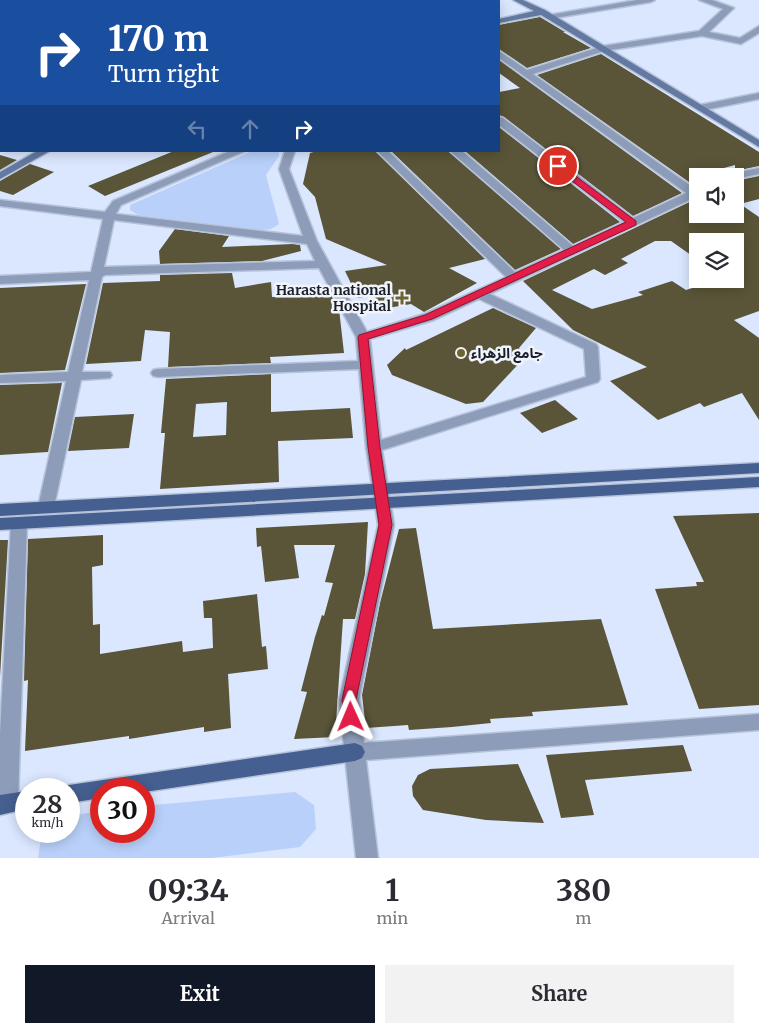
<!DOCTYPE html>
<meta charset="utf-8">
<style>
body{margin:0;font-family:Merriweather,"Noto Sans Arabic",serif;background:#f2f2f3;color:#2b2b33;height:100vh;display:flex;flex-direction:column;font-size:19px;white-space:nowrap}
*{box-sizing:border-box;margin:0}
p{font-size:16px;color:#7c7c81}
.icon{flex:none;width:28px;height:28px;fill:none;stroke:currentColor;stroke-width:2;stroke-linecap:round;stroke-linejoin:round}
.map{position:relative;height:858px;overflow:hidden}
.side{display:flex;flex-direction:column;background:#fff;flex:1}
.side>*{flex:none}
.hud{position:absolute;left:0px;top:0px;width:500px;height:152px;box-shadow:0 2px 12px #0003;background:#1a4fa0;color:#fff;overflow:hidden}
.buttons{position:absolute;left:689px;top:168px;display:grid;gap:10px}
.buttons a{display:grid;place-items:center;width:55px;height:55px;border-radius:0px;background:#fff;box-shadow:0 2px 12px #0003;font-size:25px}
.speed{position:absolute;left:15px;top:778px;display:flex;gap:10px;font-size:25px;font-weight:700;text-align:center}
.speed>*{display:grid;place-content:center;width:65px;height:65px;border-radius:50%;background:#fff;box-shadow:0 2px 12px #0003;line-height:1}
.speed small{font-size:12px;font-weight:400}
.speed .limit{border:8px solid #d22;background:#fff;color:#111}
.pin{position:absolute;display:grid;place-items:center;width:42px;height:42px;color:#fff;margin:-21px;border:2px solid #fff;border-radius:50%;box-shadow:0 1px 5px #0007}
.me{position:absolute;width:55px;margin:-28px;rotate:359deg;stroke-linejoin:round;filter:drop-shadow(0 0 4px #0008)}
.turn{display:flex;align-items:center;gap:18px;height:105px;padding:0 25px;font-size:22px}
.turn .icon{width:65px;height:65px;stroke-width:2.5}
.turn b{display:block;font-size:35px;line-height:42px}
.lanes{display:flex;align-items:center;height:48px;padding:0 25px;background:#0003;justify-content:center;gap:25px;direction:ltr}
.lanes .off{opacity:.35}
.eta{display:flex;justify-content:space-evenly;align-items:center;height:85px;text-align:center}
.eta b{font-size:30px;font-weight:700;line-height:35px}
.action{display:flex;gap:10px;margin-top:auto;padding:10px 25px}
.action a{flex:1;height:58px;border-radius:0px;background:#111827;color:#fff;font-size:20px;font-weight:700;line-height:58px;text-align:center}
.action a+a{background:#f2f2f3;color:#2b2b33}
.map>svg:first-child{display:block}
</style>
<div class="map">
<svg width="759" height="858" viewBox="0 0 759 858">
<rect width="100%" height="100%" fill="#dae7ff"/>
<path fill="#b9d0fa" d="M 252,151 L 279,151 L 279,156 L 266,175 L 279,224 L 271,229 L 262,230 L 138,215 L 130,210 L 130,205 Z
M 295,792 L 314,805 L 316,829 L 300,847 L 212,858 L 38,858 L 41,838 L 47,831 L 69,831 L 69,817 L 101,810 L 101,831 L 144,831 L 144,806 Z"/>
<path fill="#5a5538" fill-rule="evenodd" d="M 540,17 L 565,32 L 563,32 L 591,48 L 527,68 L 499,49 L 499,25 Z
M 601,54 L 759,152 L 759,166 L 735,171 L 735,165 L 698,175 L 698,187 L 696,187 L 537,75 Z
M 499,60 L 682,193 L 633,216 L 504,117 L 499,115 L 499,92 L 520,88 L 499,73 Z
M 499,127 L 620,222 L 573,244 L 465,151 L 499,151 Z
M 174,151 L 213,152 L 105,196 L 88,186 Z
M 317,151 L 375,151 L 485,259 L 449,268 L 477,283 L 424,312 L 411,304 L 382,309 L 374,295 L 358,298 L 345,271 L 387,265 L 326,239 L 315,197 L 303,184 L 310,153 Z
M 391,151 L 448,151 L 561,249 L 515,270 Z
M 0,155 L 17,160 L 0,170 Z
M 30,164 L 54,172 L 13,195 L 0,191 L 0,181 Z
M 759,176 L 759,199 L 740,204 L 759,217 L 759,311 L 734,320 L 759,338 L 759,420 L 742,393 L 704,407 L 700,403 L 658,420 L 610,381 L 647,367 L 573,330 L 523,281 L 698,198 L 698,214 L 735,214 L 735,181 ZM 655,241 L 671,241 L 698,260 L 698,241 L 735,241 L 735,279 L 721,279 L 686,290 L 672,281 L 638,292 L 643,295 L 592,309 L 552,290 L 594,269 L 605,275 L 628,263 L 621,259 Z
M 175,229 L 229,236 L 222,247 L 292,244 L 300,245 L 301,251 L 262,261 L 160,264 L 159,251 Z
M 232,273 L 235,288 L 271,282 L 272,297 L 331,295 L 339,309 L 344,353 L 270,357 L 271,363 L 168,367 L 170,332 L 145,330 L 141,361 L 86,364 L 103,283 L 160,281 L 160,275 Z
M 86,284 L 65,370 L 0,373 L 0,288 Z
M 493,308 L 536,328 L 519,348 L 524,358 L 483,402 L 466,404 L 392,375 L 387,365 L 405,348 L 406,350 Z
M 271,374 L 271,412 L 350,408 L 353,438 L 278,441 L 279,482 L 160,489 L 165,433 L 161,433 L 166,379 ZM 227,402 L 226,435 L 193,437 L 196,404 Z
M 62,383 L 48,452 L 0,455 L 0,385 Z
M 555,400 L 578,419 L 542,433 L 520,413 Z
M 134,414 L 129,448 L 68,451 L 75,417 Z
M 759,513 L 759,705 L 699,709 L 655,589 L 697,586 L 696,582 L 704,582 L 673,516 Z
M 368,522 L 365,574 L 355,619 L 343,619 L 335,737 L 294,739 L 307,692 L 301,691 L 315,637 L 322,615 L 324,616 L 333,583 L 325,582 L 335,545 L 294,545 L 299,578 L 265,582 L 261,546 L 257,547 L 256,528 Z
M 416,528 L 433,629 L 601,619 L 628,705 L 532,712 L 533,716 L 490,719 L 491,723 L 452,727 L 409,730 L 408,725 L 366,728 L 362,695 L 380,603 L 399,529 Z
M 103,535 L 103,565 L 92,567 L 93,625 L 100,624 L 100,654 L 182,641 L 183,652 L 213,648 L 212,618 L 204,618 L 203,601 L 257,594 L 262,647 L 266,646 L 268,669 L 228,674 L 231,728 L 204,732 L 204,727 L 129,739 L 129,736 L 25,751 L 28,680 L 24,681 L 28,539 Z
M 0,540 L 8,540 L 0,677 Z
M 683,745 L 692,771 L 585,780 L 594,815 L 561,818 L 546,755 Z
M 518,764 L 544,823 L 486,820 L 423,810 L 413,796 L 412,786 L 418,775 L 430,769 Z"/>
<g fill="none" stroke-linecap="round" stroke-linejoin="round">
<g stroke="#b7c3d9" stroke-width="3">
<path id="street" d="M 187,0 L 197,0 L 198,1 L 188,1 Z
M 348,0 L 358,0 L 359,1 L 349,1 Z
M 426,0 L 435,0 L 436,1 L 427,1 Z
M 637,0 L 655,0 L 651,2 L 549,19 L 545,17 L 549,15 Z
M 699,0 L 712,0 L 734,8 L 709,32 L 740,38 L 759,26 L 759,33 L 741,44 L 702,36 L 604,51 L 533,74 L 695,189 L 698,189 L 698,196 L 490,294 L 596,344 L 598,347 L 600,379 L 598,382 L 382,450 L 394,525 L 359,700 L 364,743 L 759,714 L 759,730 L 366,760 L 378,858 L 356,858 L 339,700 L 378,525 L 366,447 L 359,369 L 158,377 L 153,376 L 151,373 L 153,370 L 158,369 L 358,361 L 356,337 L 319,268 L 105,275 L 102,277 L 82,372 L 110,372 L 112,375 L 110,378 L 81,380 L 54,507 L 52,511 L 46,513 L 40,511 L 38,507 L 66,381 L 0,383 L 0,375 L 68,372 L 89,280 L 0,284 L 0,276 L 91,272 L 103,219 L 0,206 L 0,200 L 105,212 L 113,201 L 230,151 L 245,151 L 121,205 L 116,214 L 303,236 L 279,169 L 285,151 L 295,151 L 289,169 L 317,241 L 367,332 L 424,314 L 506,277 L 377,151 L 388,151 L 515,272 L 564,250 L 450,151 L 462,151 L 573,246 L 624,222 L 499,125 L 499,117 L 503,118 L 633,218 L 686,193 L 499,58 L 499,51 L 527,70 L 603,46 L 699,31 L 723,9 ZM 114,220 L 307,244 L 315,261 L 104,267 ZM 479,299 L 584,349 L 586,377 L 381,440 L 370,339 L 434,320 Z
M 0,25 L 1,26 L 1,31 L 0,31 Z
M 0,47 L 1,47 L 1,53 L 0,53 Z
M 0,72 L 1,73 L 1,80 L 0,80 Z
M 759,93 L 759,99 L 700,111 L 695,108 L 700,105 Z
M 759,168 L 759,174 L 735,179 L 735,176 L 729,176 L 730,174 Z
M 19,517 L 25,519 L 27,523 L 18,803 L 14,810 L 7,813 L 0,810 L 0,733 L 11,523 L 13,519 Z"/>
</g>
<g stroke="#b7c3d9" stroke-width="3">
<path id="secondary" d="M 513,0 L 523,0 L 545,10 L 759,140 L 759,147 L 541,15 L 499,23 L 499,19 L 534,11 Z
M 37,151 L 50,151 L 0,179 L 0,172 Z"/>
</g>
<g stroke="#b7c3d9" stroke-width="3">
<path id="primary" d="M 759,463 L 759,473 L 0,516 L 0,504 Z
M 759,477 L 759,487 L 0,530 L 0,518 Z
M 355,743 L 362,746 L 365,752 L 362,758 L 355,761 L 144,792 L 144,789 L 101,789 L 101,798 L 69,803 L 69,789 L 61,789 L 69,785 Z
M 26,791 L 26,809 L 0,815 L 0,795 Z"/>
</g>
<use href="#street" fill="#8d9db9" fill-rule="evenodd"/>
<use href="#secondary" fill="#6379a1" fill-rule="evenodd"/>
<use href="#primary" fill="#455f90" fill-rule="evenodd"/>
</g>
<path fill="#e11d48" stroke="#92132f" d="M 558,163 L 636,221 L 636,225 L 432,319 L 368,339 L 380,447 L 392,525 L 356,700 L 358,717 L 356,722 L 351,723 L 346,722 L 342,700 L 379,525 L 368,447 L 358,337 L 359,335 L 425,315 L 626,222 L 555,168 L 555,164 Z"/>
<g fill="#6d6430" stroke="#f1f4fa" stroke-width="2">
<path d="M399.5 290.5h5v5h5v5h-5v5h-5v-5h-5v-5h5z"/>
<circle cx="461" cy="353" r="5"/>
</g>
<g text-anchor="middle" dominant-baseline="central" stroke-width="5" stroke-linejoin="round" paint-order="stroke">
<g font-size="14" font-weight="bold" fill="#191f2a" stroke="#f1f4fa" text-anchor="end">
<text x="391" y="290">Harasta national<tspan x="391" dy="16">Hospital</tspan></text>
<text x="471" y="353" text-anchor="start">جامع الزهراء</text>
</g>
</g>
</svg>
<div class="buttons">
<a><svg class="icon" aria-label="sound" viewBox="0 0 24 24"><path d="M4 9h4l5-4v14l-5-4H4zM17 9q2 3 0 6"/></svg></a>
<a><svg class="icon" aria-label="layers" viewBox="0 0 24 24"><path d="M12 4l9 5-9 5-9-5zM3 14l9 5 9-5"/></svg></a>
</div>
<div class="speed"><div>28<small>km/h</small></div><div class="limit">30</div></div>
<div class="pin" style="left:558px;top:166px;background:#d93025"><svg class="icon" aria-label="arrive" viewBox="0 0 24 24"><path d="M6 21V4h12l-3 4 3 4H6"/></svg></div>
<svg class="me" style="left:351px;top:717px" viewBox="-20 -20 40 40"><path d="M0-17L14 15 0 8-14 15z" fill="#e11d48" stroke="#fff" stroke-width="4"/></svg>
<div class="hud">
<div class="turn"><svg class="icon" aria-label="right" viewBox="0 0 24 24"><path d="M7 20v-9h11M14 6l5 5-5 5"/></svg><div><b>170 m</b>Turn right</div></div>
<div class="lanes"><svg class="icon off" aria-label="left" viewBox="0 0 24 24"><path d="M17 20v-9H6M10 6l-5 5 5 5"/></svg><svg class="icon off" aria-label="ahead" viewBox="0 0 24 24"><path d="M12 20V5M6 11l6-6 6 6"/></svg><svg class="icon" aria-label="right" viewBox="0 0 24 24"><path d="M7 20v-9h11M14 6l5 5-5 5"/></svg></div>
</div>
</div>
<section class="side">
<div class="eta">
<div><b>09:34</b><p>Arrival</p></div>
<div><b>1</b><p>min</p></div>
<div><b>380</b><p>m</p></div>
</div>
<div class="action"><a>Exit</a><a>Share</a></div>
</section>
